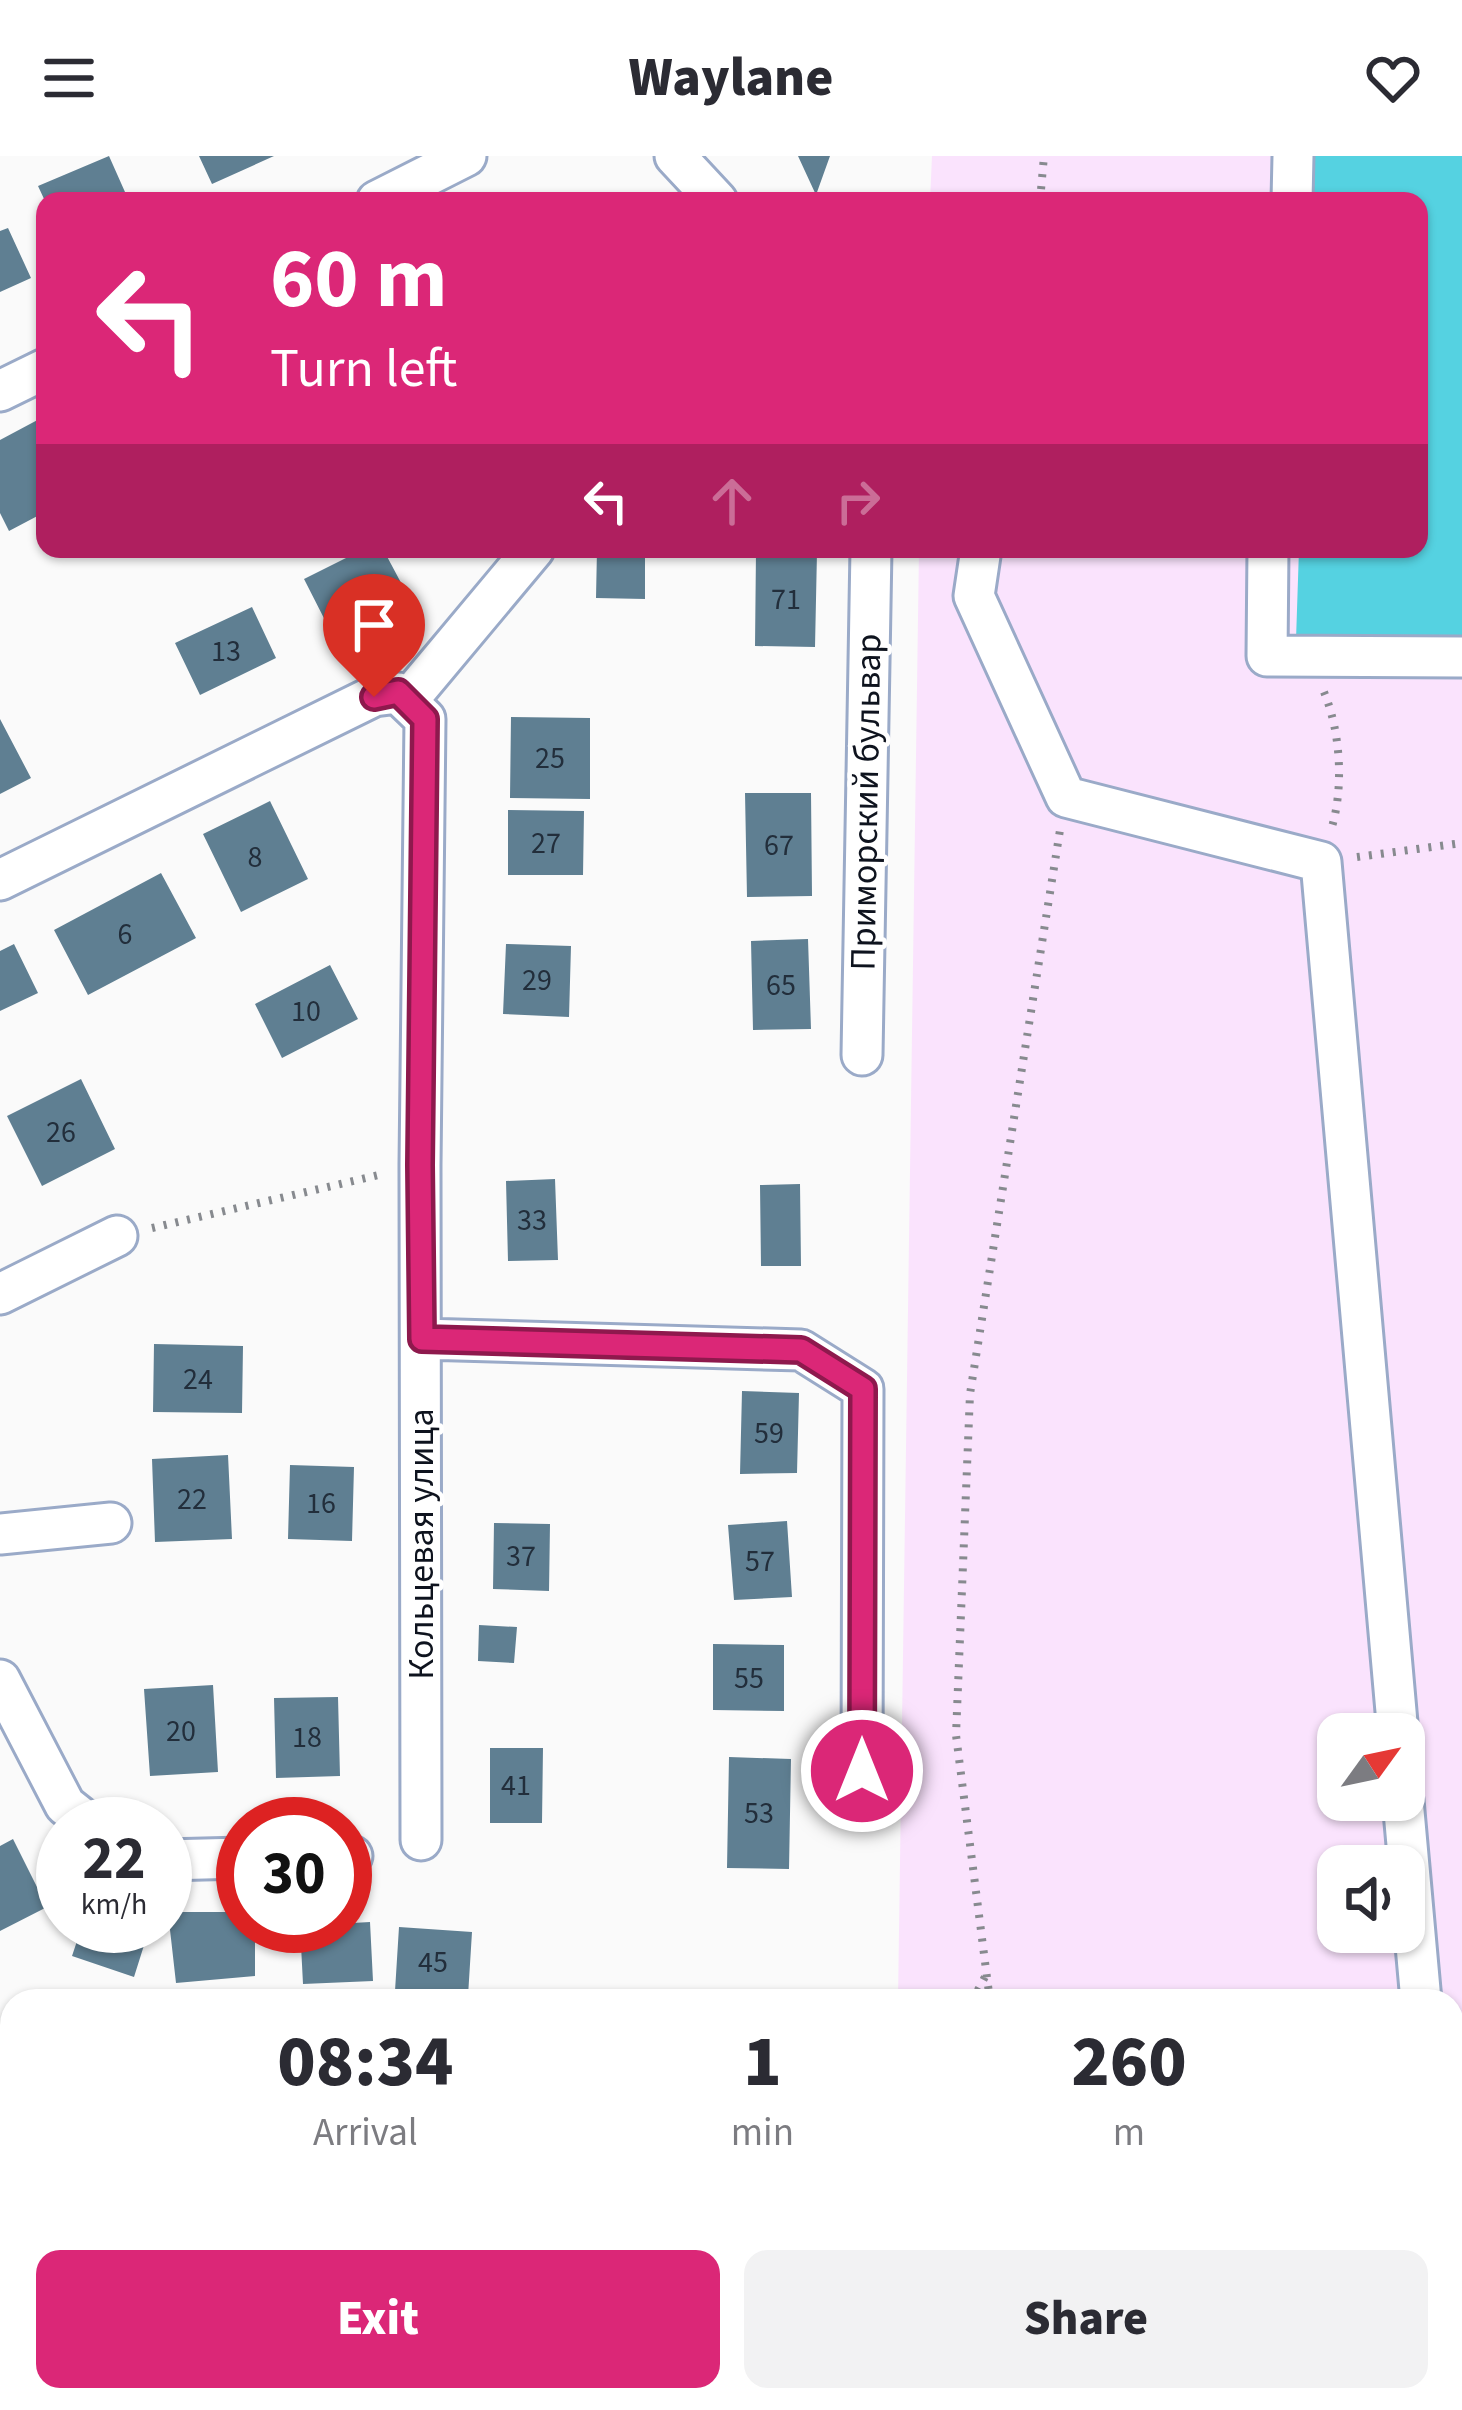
<!DOCTYPE html>
<meta charset="utf-8">
<style>
body{margin:0;font-family:"Source Sans 3",sans-serif;background:#f2f2f3;color:#2b2b33;height:100vh;display:flex;flex-direction:column;font-size:45px;white-space:nowrap}
*{box-sizing:border-box;margin:0}
p{font-size:39px;color:#7c7c81}
.icon{flex:none;width:66px;height:66px;fill:none;stroke:currentColor;stroke-width:2;stroke-linecap:round;stroke-linejoin:round}
.map{position:relative;flex:1;overflow:hidden}
.drawer{position:absolute;left:0px;top:1833px;width:1464px;height:423px;display:flex;flex-direction:column;background:#fff;border-radius:36px 36px 0 0;box-shadow:0 3px 9px #0004}
.drawer>*{flex:none}
.hud{position:absolute;left:36px;top:36px;width:1392px;height:366px;border-radius:24px;box-shadow:0 3px 9px #0004;background:#db2777;color:#fff;overflow:hidden}
.needle{width:78px;rotate:57deg}
.buttons{position:absolute;left:1317px;top:1557px;display:grid;gap:24px}
.buttons a{display:grid;place-items:center;width:108px;height:108px;border-radius:24px;background:#fff;box-shadow:0 3px 9px #0004;font-size:60px}
.speed{position:absolute;left:36px;top:1641px;display:flex;gap:24px;font-size:60px;font-weight:700;text-align:center}
.speed>*{display:grid;place-content:center;width:156px;height:156px;border-radius:50%;background:#fff;box-shadow:0 3px 9px #0004;line-height:1}
.speed small{font-size:30px;font-weight:400}
.speed .limit{border:18px solid #d22;background:#fff;color:#111}
.pin{position:absolute;display:grid;place-items:center;width:102px;height:102px;color:#fff;margin:-123px -51px;border-radius:50% 50% 50% 0;rotate:-45deg;box-shadow:0 0 12px #0007}
.pin .icon{rotate:45deg}
.me{position:absolute;width:132px;margin:-66px;rotate:0deg;stroke-linejoin:round;filter:drop-shadow(0 0 9px #0008)}
.turn{display:flex;align-items:center;gap:42px;height:252px;padding:0 36px;font-size:54px}
.turn .icon{width:156px;height:156px;stroke-width:2.5}
.turn b{display:block;font-size:84px;line-height:102px}
.lanes{display:flex;align-items:center;height:114px;padding:0 36px;background:#0003;justify-content:center;gap:60px;direction:ltr}
.lanes .off{opacity:.35}
.eta{display:flex;justify-content:space-evenly;align-items:center;height:204px;text-align:center}
.eta b{font-size:72px;font-weight:800;line-height:84px}
.action{display:flex;gap:24px;margin-top:auto;padding:24px 36px}
.action a{flex:1;height:138px;border-radius:24px;background:#db2777;color:#fff;font-size:48px;font-weight:800;line-height:138px;text-align:center}
.action a+a{background:#f2f2f3;color:#2b2b33}
header{display:flex;justify-content:space-between;align-items:center;height:156px;padding:0 36px;background:#fff;font-size:54px;font-weight:800}
.map>svg:first-child{display:block}
</style>
<header><svg class="icon" aria-label="menu" viewBox="0 0 24 24"><path d="M4 6h16M4 12h16M4 18h16"/></svg>Waylane<svg class="icon" aria-label="heart" viewBox="0 0 24 24"><path d="M12 20l-8-8c-3-5 5-10 8-4 3-6 11-1 8 4z"/></svg></header>
<div class="map">
<svg width="1462" height="2254" viewBox="0 0 1462 2254">
<rect width="100%" height="100%" fill="#fafafa"/>
<path fill="#fae3fd" fill-rule="evenodd" d="M 932,0 L 1462,0 L 1462,2254 L 893,2254 L 893,2244 L 1452,2244 L 1452,1845 L 898,1845 L 919,393 L 1419,393 L 1419,45 L 930,45 ZM 1338,1578 L 1404,1578 L 1404,1644 L 1338,1644 ZM 1338,1710 L 1404,1710 L 1404,1776 L 1338,1776 Z"/>
<path fill="#55d2e1" d="M 1314,0 L 1462,0 L 1462,487 L 1296,484 L 1299,393 L 1419,393 L 1419,45 L 1312,45 Z"/>
<path fill="#5f7f92" d="M 109,0 L 129,45 L 45,45 L 38,30 Z
M 199,0 L 274,0 L 212,28 Z
M 798,0 L 830,0 L 816,39 Z
M 8,72 L 31,122 L 0,136 L 0,75 Z
M 45,260 L 45,356 L 9,375 L 0,357 L 0,284 Z
M 364,393 L 383,393 L 407,438 L 331,476 L 304,423 Z
M 597,393 L 645,393 L 645,443 L 596,442 Z
M 756,395 L 817,396 L 815,491 L 755,490 Z
M 252,451 L 276,502 L 200,539 L 175,487 Z
M 511,561 L 590,562 L 590,643 L 510,642 Z
M 0,563 L 31,622 L 0,638 Z
M 745,637 L 811,637 L 812,740 L 747,741 Z
M 270,645 L 308,723 L 241,756 L 203,678 Z
M 508,654 L 584,655 L 583,719 L 508,719 Z
M 161,717 L 196,782 L 88,839 L 54,774 Z
M 808,783 L 811,873 L 753,874 L 751,785 Z
M 14,788 L 38,837 L 0,855 L 0,795 Z
M 506,788 L 571,790 L 569,861 L 503,858 Z
M 330,809 L 358,863 L 282,902 L 255,848 Z
M 81,923 L 115,993 L 42,1030 L 7,960 Z
M 555,1023 L 558,1104 L 508,1105 L 506,1025 Z
M 800,1028 L 801,1110 L 761,1110 L 760,1029 Z
M 154,1188 L 243,1190 L 242,1257 L 153,1256 Z
M 742,1235 L 799,1237 L 797,1317 L 740,1318 Z
M 228,1299 L 232,1383 L 155,1386 L 152,1303 Z
M 290,1309 L 354,1311 L 352,1385 L 288,1383 Z
M 787,1365 L 792,1441 L 734,1444 L 728,1369 Z
M 494,1367 L 550,1368 L 549,1435 L 493,1433 Z
M 479,1469 L 517,1471 L 514,1507 L 478,1505 Z
M 713,1488 L 784,1489 L 784,1555 L 713,1554 Z
M 213,1529 L 218,1616 L 150,1620 L 144,1533 Z
M 338,1541 L 340,1620 L 276,1622 L 274,1542 Z
M 490,1592 L 543,1592 L 542,1667 L 490,1667 Z
M 729,1601 L 791,1603 L 789,1713 L 727,1712 Z
M 13,1683 L 47,1751 L 0,1775 L 0,1690 Z
M 168,1756 L 243,1756 L 243,1770 L 255,1770 L 255,1820 L 176,1827 Z
M 370,1766 L 373,1825 L 303,1828 L 300,1770 Z
M 82,1770 L 106,1770 L 146,1783 L 134,1821 L 72,1800 Z
M 399,1771 L 472,1776 L 468,1840 L 395,1835 Z
M 12,1986 L 12,2059 L 0,2060 L 0,1987 Z
M 678,2244 L 725,2244 L 724,2254 L 678,2254 Z"/>
<g fill="none" stroke-linecap="round" stroke-linejoin="round">
<g stroke="#9aaac8" stroke-width="45">
<path id="minor" d="M 675,0 L 717,45
M 377,45 L 466,0
M 1292,45 L 1293,0
M 0,235 L 45,213
M 981,393 L 974,440 L 1066,641 L 1321,706 L 1398,1578
M 1268,393 L 1267,500 L 1462,501
M 407,545 L 534,393
M 0,724 L 374,540 L 398,537 L 425,563 L 420,1009 L 421,1684
M 862,899 L 871,393
M 0,1138 L 117,1080
M 422,1183 L 801,1194 L 863,1233 L 862,1615
M 0,1378 L 111,1367
M 0,1524 L 65,1649 L 89,1668
M 1403,1644 L 1421,1845
M 345,1700 L 352,1700
M 165,1704 L 243,1702
M 0,2177 L 12,2178
M 531,2244 L 531,2254
M 1433,2244 L 1433,2254"/>
</g>
<path stroke="#878a8f" stroke-width="8" stroke-dasharray="3 9" stroke-linecap="butt" d="M 1040,45 L 1044,0
M 1324,536 C 1341,577 1344,633 1331,674
M 1357,701 L 1462,687
M 152,1072 L 383,1018
M 972,1845 L 986,1819
M 990,1845 L 956,1579 L 970,1238 L 1060,674
M 1452,1964 L 1462,1977
M 995,2244 L 1015,2254
M 1046,2244 L 1047,2254
M 929,2254 L 962,2244"/>
<use href="#minor" stroke="#fff" stroke-width="39"/>
</g>
<g fill="none" stroke-linecap="round" stroke-linejoin="round">
<g stroke="#8e194d" stroke-width="30">
<path id="route" d="M 374,541 L 398,536 L 425,563 L 420,1009 L 422,1183 L 801,1194 L 863,1233 L 862,1615"/>
</g>
<use href="#route" stroke="#db2777" stroke-width="21"/>
</g>
<g text-anchor="middle" dominant-baseline="central" stroke-width="9" stroke-linejoin="round" paint-order="stroke">
<g font-size="30" fill="#222e3b">
<text x="786" y="443">71</text>
<text x="226" y="495">13</text>
<text x="550" y="602">25</text>
<text x="546" y="687">27</text>
<text x="779" y="689">67</text>
<text x="255" y="701">8</text>
<text x="125" y="778">6</text>
<text x="537" y="824">29</text>
<text x="781" y="829">65</text>
<text x="306" y="855">10</text>
<text x="61" y="976">26</text>
<text x="532" y="1064">33</text>
<text x="198" y="1223">24</text>
<text x="769" y="1277">59</text>
<text x="192" y="1343">22</text>
<text x="321" y="1347">16</text>
<text x="521" y="1400">37</text>
<text x="760" y="1405">57</text>
<text x="749" y="1522">55</text>
<text x="181" y="1575">20</text>
<text x="307" y="1581">18</text>
<text x="516" y="1629">41</text>
<text x="759" y="1657">53</text>
<text x="433" y="1806">45</text>
</g>
<g font-size="36" fill="#0e131e" stroke="#fff">
<text transform="translate(866 646) rotate(-89)">Приморский бульвар</text>
<text transform="translate(421 1388) rotate(-90)">Кольцевая улица</text>
</g>
</g>
</svg>
<div class="buttons">
<a><svg class="needle" viewBox="-14 -14 28 28"><path d="M0-13l5 13h-10z" fill="#e53935"/><path d="M0 13l5-13h-10z" fill="#7c7c81"/></svg></a>
<a><svg class="icon" aria-label="sound" viewBox="0 0 24 24"><path d="M4 9h4l5-4v14l-5-4H4zM17 9q2 3 0 6"/></svg></a>
</div>
<div class="speed"><div>22<small>km/h</small></div><div class="limit">30</div></div>
<div class="pin" style="left:374px;top:541px;background:#d93025"><svg class="icon" aria-label="arrive" viewBox="0 0 24 24"><path d="M6 21V4h12l-3 4 3 4H6"/></svg></div>
<svg class="me" style="left:862px;top:1615px" viewBox="-20 -20 40 40"><circle r="17" fill="#db2777" stroke="#fff" stroke-width="3"/><path d="M0-11L8 9 0 5-8 9z" fill="#fff"/></svg>
<div class="hud">
<div class="turn"><svg class="icon" aria-label="left" viewBox="0 0 24 24"><path d="M17 20v-9H6M10 6l-5 5 5 5"/></svg><div><b>60 m</b>Turn left</div></div>
<div class="lanes"><svg class="icon" aria-label="left" viewBox="0 0 24 24"><path d="M17 20v-9H6M10 6l-5 5 5 5"/></svg><svg class="icon off" aria-label="ahead" viewBox="0 0 24 24"><path d="M12 20V5M6 11l6-6 6 6"/></svg><svg class="icon off" aria-label="right" viewBox="0 0 24 24"><path d="M7 20v-9h11M14 6l5 5-5 5"/></svg></div>
</div>
<section class="drawer">
<div class="eta">
<div><b>08:34</b><p>Arrival</p></div>
<div><b>1</b><p>min</p></div>
<div><b>260</b><p>m</p></div>
</div>
<div class="action"><a>Exit</a><a>Share</a></div>
</section>
</div>
